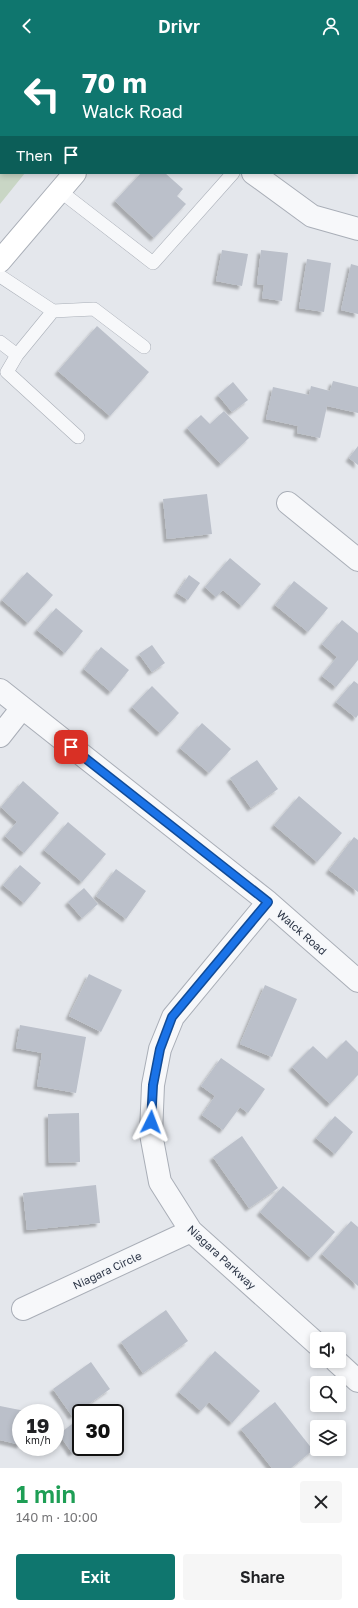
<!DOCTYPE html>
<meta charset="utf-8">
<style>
body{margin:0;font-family:"Golos Text",sans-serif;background:#f6f6f6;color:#202124;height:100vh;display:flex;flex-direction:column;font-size:15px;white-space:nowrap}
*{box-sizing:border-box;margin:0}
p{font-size:13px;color:#757577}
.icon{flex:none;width:22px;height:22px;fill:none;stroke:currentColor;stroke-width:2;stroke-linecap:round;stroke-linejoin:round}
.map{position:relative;height:1416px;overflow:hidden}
.details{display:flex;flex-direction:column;background:#fff;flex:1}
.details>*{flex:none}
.guide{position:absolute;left:0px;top:0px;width:358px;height:122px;box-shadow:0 2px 6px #0003;background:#0f766e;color:#fff;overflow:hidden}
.fabs{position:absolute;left:310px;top:1280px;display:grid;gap:8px}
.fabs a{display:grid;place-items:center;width:36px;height:36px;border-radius:4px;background:#fff;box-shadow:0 2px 6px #0003;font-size:20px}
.speed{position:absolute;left:12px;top:1352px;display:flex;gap:8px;font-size:20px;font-weight:700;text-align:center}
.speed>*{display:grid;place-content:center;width:52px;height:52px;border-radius:50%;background:#fff;box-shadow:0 2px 6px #0003;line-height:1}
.speed small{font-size:10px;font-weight:400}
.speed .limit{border:2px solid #111;border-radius:6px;background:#fff;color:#111}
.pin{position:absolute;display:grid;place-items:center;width:34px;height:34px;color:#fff;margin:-17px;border-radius:8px;box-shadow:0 2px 6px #0006}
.me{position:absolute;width:44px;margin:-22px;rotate:3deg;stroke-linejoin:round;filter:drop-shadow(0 0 3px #0008)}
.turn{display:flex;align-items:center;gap:14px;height:84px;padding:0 16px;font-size:18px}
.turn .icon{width:52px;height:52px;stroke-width:2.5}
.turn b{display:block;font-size:28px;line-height:34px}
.then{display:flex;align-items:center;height:38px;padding:0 16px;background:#0003;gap:8px;font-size:15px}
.round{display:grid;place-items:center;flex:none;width:42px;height:42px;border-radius:4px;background:#f6f6f6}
.summary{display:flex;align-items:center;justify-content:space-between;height:68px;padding:0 16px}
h1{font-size:24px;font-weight:600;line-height:30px;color:#1e9e55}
.action{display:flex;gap:8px;margin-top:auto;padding:8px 16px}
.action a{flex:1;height:46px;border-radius:4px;background:#0f766e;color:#fff;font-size:16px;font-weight:600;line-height:46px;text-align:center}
.action a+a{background:#f6f6f6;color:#202124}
header{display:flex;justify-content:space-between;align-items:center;height:52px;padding:0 16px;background:#0f766e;color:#fff;font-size:18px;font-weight:600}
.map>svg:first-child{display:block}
</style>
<header><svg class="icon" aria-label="back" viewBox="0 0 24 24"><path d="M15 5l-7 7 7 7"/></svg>Drivr<svg class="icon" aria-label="person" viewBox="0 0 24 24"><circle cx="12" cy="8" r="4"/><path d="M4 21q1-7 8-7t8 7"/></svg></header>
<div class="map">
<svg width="358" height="1416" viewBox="0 0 358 1416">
<defs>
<filter id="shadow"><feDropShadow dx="-3.5" dy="3.5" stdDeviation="1" flood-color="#0004"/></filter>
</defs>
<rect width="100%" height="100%" fill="#e4e7ec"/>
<path fill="#c9d6c5" d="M 0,0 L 124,0 L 1,1 L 1,121 L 25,121 L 0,152 Z"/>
<path fill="#bbc0ca" filter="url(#shadow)" d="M 141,121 L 165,121 L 183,137 L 177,144 L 186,152 L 154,186 L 115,149 Z
M 222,198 L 248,202 L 242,234 L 216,229 Z
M 261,198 L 288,201 L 282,249 L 262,246 L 264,233 L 257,232 Z
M 307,207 L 331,211 L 324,260 L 299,256 Z
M 351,212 L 358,214 L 358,262 L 341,258 Z
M 97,274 L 149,320 L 110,364 L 58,319 Z
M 333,329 L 358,335 L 358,361 L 327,354 L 320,386 L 297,381 L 298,374 L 266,367 L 273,335 L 309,343 L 311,334 L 330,339 Z
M 233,330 L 248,348 L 232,360 L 218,343 Z
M 224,359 L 249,386 L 221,412 L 187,376 L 201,363 L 210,372 Z
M 358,394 L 358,413 L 349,406 Z
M 207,442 L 212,482 L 167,487 L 163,447 Z
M 230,506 L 261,532 L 242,554 L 223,538 L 216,545 L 205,535 Z
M 27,520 L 53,543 L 28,571 L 2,548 Z
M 189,523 L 200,531 L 188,548 L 177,541 Z
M 294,529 L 328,556 L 308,580 L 275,553 Z
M 56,556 L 83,579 L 65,601 L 37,578 Z
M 342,568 L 358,581 L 358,608 L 336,635 L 322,624 L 337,605 L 322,592 Z
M 152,593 L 165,611 L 152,620 L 139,602 Z
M 101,595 L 129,618 L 111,640 L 84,617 Z
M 354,629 L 358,632 L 358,663 L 356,666 L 336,650 Z
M 152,634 L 179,661 L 160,681 L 132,655 Z
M 202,671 L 231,697 L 209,721 L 180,696 Z
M 257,708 L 278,737 L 251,756 L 230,726 Z
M 23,729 L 59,761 L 24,801 L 5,784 L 17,770 L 1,755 Z
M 299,744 L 342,781 L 317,810 L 274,773 Z
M 68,770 L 106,802 L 82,830 L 44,798 Z
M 354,785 L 358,788 L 358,840 L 329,818 Z
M 20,813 L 41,831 L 24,851 L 3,833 Z
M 116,817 L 146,839 L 126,867 L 96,844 Z
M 84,836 L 98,852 L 82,866 L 68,850 Z
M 89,922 L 122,938 L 101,980 L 69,964 Z
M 265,933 L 297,947 L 272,1005 L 240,992 Z
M 20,973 L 86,985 L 76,1041 L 37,1034 L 42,1001 L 16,996 Z
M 346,988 L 358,1000 L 358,1023 L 330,1052 L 292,1015 L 313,994 L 327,1007 Z
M 221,1006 L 265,1037 L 248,1061 L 240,1055 L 223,1078 L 202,1063 L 215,1044 L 201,1034 Z
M 79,1061 L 80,1110 L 49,1111 L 48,1062 Z
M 335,1064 L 353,1080 L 335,1102 L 316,1086 Z
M 242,1084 L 278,1136 L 249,1156 L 213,1105 Z
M 96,1133 L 100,1171 L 27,1178 L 23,1141 Z
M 283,1134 L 335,1180 L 311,1206 L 260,1160 Z
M 351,1169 L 358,1175 L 358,1234 L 322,1202 Z
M 166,1258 L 188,1289 L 143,1321 L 121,1290 Z
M 215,1299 L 260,1339 L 232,1371 L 209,1350 L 201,1359 L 179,1340 Z
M 91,1310 L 110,1337 L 72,1364 L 53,1337 Z
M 275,1350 L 313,1398 L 291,1416 L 272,1416 L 241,1377 Z
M 0,1354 L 30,1360 L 21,1361 L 21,1393 L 0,1388 Z
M 76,1369 L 81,1376 L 81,1395 L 72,1401 L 59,1382 Z"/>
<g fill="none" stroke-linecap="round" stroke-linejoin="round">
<g stroke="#a9aeb7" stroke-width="14">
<path id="lane" d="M 60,139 L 153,211 L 233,121
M 0,224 L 53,259 L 17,303 L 0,290
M 53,259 L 94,257 L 144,295
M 17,303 L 7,320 L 78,385"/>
</g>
<g stroke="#a9aeb7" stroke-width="24">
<path id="street" d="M 253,121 L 312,164 L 358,177
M 288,451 L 358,508
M 0,638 L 268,850 L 358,929
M 0,684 L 22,656
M 268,850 L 173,965 L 160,997 L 153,1033 L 151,1082 L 160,1130 L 191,1179 L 317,1292
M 23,1257 L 191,1179
M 336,1309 L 358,1329"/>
</g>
<g stroke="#a9aeb7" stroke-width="24">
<path id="secondary" d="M 176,1 L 177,0
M 0,209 L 75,121"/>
</g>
<use href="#lane" stroke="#f7f8fa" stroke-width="13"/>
<use href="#street" stroke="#f7f8fa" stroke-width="22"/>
<use href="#secondary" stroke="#fff" stroke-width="22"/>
</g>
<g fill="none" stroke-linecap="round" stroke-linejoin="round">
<g stroke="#114b97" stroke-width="10">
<path id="route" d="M 71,695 L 268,850 L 172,965 L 160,997 L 153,1033 L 151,1070"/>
</g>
<use href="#route" stroke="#1a73e8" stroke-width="7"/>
</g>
<g text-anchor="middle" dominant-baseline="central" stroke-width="3" stroke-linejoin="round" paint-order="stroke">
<g font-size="11" fill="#2b3445" stroke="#f4f6f9">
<text transform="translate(302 880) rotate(41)">Walck Road</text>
<text transform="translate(222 1205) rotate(43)">Niagara Parkway</text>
<text transform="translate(107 1218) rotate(-25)">Niagara Circle</text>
</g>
</g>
</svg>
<div class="fabs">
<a><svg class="icon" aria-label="sound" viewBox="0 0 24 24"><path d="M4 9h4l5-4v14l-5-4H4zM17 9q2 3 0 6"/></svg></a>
<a><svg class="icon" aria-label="search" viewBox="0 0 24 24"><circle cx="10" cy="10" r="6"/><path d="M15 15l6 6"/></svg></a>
<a><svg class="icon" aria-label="layers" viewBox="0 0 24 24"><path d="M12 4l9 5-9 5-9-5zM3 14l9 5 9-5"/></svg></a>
</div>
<div class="speed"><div>19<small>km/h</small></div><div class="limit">30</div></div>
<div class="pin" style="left:71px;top:695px;background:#d93025"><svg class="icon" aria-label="arrive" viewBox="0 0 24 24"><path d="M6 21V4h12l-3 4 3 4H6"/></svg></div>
<svg class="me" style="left:151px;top:1070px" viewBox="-20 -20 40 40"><path d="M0-17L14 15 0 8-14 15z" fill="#1a73e8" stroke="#fff" stroke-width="4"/></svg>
<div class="guide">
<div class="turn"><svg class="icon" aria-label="left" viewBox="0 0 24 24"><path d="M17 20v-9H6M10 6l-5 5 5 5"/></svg><div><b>70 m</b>Walck Road</div></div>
<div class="then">Then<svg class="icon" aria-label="arrive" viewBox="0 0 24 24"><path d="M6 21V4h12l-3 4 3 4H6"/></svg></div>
</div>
</div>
<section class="details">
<div class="summary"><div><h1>1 min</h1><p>140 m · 10:00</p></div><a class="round"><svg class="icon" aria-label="close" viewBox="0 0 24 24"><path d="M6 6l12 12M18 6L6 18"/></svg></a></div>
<div class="action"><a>Exit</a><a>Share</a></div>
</section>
